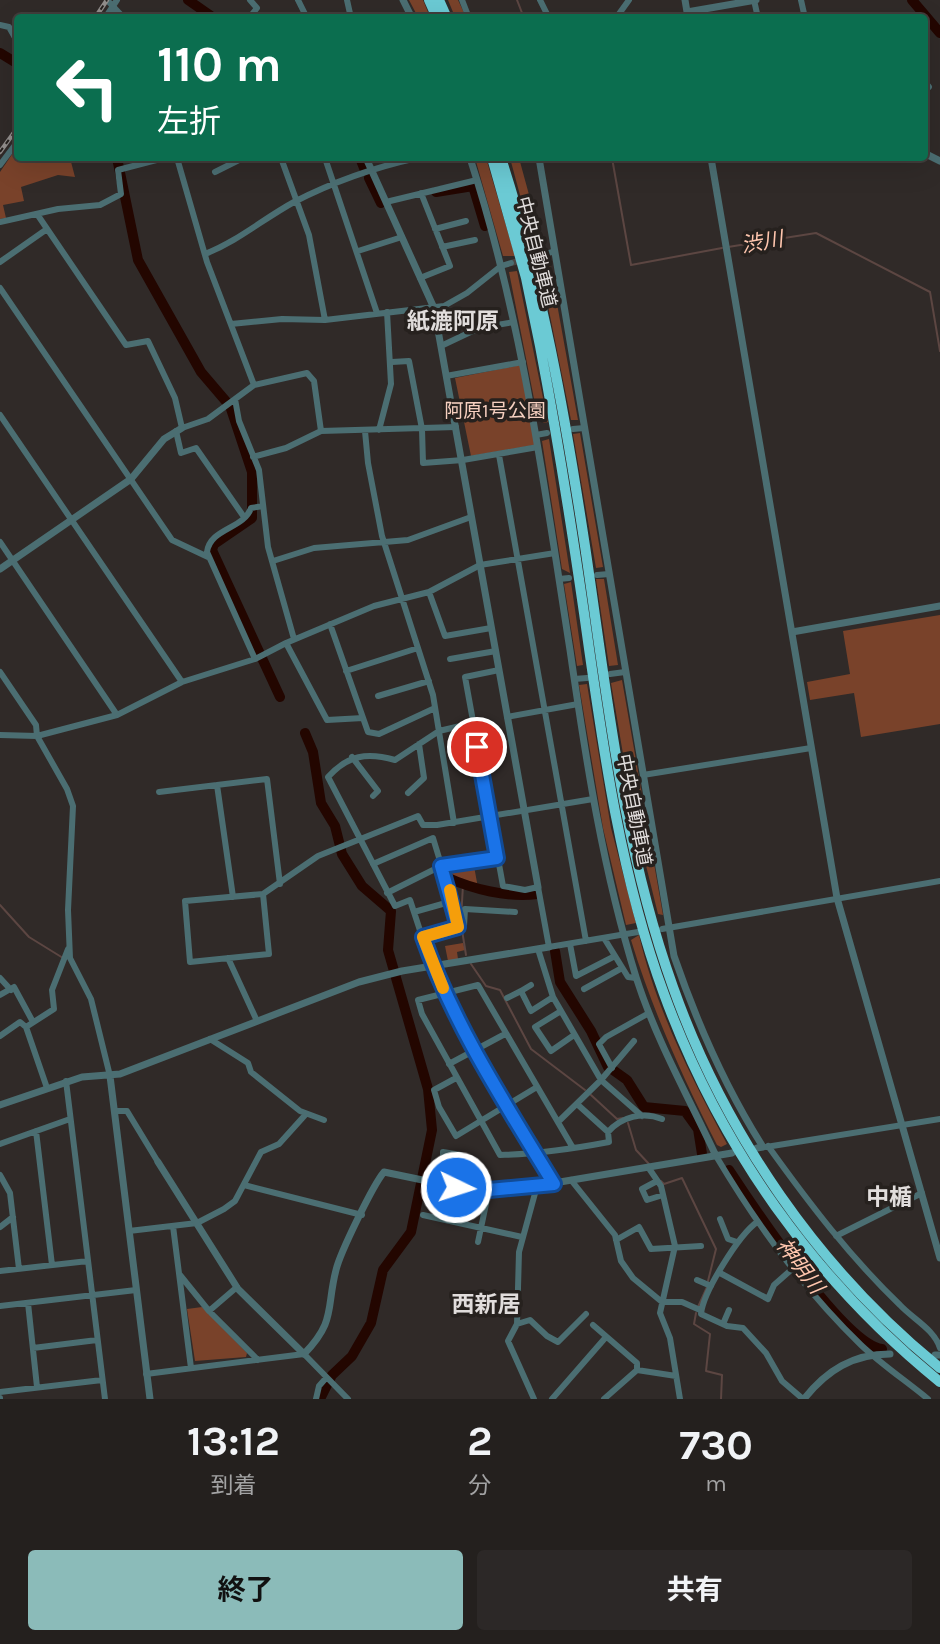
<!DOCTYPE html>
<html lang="ja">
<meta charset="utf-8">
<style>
body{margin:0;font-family:Karla,"Noto Sans JP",sans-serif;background:#2c2827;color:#f1f3f6;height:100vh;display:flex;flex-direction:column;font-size:26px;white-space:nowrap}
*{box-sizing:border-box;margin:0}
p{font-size:23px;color:#a3a3a4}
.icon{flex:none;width:38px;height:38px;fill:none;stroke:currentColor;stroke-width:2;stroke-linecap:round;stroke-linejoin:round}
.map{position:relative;height:1399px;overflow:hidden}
.panel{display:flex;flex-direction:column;background:#24201e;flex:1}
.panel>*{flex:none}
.guide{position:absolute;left:14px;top:14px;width:914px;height:147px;border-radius:7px;box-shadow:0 7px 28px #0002,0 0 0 2px #413e3c;background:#0b6e4f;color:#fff;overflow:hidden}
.pin{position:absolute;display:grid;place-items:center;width:60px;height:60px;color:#fff;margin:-30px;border:4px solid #fff;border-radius:50%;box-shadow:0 2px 7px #0007}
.me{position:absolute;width:77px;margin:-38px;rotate:94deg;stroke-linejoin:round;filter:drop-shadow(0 0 5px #0008)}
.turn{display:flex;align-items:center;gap:24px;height:147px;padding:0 28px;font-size:32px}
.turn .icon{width:91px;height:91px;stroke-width:2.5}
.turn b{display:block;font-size:49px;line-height:60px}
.eta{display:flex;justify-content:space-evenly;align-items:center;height:119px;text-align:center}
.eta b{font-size:42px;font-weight:700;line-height:49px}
.action{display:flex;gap:14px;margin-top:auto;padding:14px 28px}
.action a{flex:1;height:80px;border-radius:7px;background:#8bbbb9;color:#111;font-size:28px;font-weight:700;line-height:80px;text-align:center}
.action a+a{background:#2c2827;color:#f1f3f6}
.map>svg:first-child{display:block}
</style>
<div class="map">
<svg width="940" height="1399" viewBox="0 0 940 1399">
<rect width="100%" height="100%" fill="#302a28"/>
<path fill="#79422a" d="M 409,0 L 423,0 L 430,17 L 418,17 Z
M 448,0 L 458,0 L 466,17 L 455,17 Z
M 17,147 L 18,158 L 70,158 L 75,177 L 58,175 L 21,187 L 24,201 L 3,205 L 6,218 L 0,219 L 0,172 Z
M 475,158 L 486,158 L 515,256 L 503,256 Z
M 510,158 L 519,158 L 543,246 L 534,247 Z
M 550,265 L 578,420 L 571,420 L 540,266 Z
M 517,271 L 548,422 L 544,423 L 538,419 L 509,272 Z
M 520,365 L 535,445 L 471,456 L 455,378 Z
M 580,433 L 603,567 L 596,568 L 573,434 Z
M 549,439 L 570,573 L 562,569 L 542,441 Z
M 596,579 L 604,579 L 618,665 L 609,666 Z
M 571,582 L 583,665 L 577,666 L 564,584 Z
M 940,615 L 940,724 L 861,737 L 854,693 L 810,700 L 807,682 L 850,674 L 843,631 Z
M 622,680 L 663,915 L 658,914 L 633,813 L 611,683 Z
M 587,684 L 611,828 L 636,923 L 626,925 L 603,828 L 579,685 Z
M 474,866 L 478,888 L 448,877 L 448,870 Z
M 639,935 C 656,1009 691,1077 727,1144 L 721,1147 L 717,1145 C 683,1078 653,1012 631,940 Z
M 463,943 L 465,950 L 457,952 L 458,959 L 448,961 L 445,946 Z
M 202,1307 L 247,1353 L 246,1357 L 195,1361 L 187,1309 Z"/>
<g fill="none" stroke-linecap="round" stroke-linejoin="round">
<path stroke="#5c4642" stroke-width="2" d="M 517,0 L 524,18
M 612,158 L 631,265 L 722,248
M 728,247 L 816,233 L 930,292 L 940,351
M 0,905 L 29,937 L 63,958
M 461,919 L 463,885
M 462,930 L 466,955
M 471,964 L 486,986 L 500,990 L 531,1049 L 585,1090
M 591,1095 L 617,1119 L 623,1118
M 628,1123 L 636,1150 L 649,1164
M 661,1181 L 664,1184 L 682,1178 L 716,1249 L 708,1281
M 698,1307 L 707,1287
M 696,1313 L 694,1324 L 710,1334 L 706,1371 L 722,1375 L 721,1399"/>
<path stroke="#230600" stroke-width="10" d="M 188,0 L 214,18
M 912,0 L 940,33
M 0,53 L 18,64
M 117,158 L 138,260 L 201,372 L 230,406 L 252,472 L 252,518 L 214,544 L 212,550 L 280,697
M 360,158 L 364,168
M 369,178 L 381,203
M 436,192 L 473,186 L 485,226
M 305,733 L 313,752 L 321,803 L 335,826 L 342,854 L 362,886 L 391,911 L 388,950 L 428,1089 L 432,1130 L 411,1232 L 383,1270 L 371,1323 L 352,1356 L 332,1375 L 320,1399
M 446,877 C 472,889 508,898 537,894
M 555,951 L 560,982 L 591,1031 L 608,1067
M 613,1070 L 627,1080 L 644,1107 L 685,1111 L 698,1129 L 702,1154
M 729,1170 C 752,1205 844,1344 882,1349"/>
<path stroke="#4b4543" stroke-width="6" stroke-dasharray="6 3" stroke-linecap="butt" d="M 511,263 L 542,255"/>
<path stroke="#4b6e72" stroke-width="6" d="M 107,0 L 124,18
M 298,0 L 307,18
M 347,0 L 351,18
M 462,0 L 469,18
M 540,0 L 549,18
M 754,0 L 758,18
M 801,0 L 805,18
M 105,18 L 117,0
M 249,18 L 257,8 L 250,0
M 384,18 L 398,18
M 616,18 L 629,0
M 0,25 L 9,27 L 18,43
M 924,81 L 929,87 L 924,92
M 177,158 L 207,262 L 254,385
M 281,158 L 309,235 L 325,320
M 325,158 L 377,313
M 0,165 L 18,141
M 215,172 L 243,158
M 386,202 L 477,180
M 37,214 L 126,345 L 148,341 L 175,398 L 182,428 L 208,419 L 254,385 L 307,373 L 314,381 L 321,431
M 0,222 L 58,209 L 100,205 L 121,194 L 118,170 L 164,158
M 435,229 L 466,221
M 442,247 L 475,240
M 358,251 L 402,237
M 205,254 C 238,241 263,219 294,202 C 331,183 376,167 417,158
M 542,255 L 555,251
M 0,262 L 47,229
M 420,278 L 450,266 L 421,193
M 0,288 L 172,540 L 208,557
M 231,324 L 282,319 L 325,320 L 444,306 L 467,293 L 501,266 L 511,263
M 441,346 L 479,328 L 514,322
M 392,362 L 409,361 L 422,429 L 423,463 L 463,460 L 538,447
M 446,376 L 523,362
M 235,399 L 239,421 L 259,470 L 268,547 L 294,639
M 0,415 L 182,682
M 573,429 L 584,428
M 379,430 L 391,384 L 387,312
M 176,431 L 181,453 L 196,448 L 244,517
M 365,431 L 368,463 L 382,536 L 433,695 L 454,823
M 536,435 L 547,433
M 499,455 L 586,941
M 253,457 L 286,448 L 321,431 L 456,427
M 0,542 L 117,715
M 273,561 L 314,548 L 408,540 L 471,517
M 597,575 L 609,574
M 559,579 L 569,578
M 429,592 L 445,636 L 491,628
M 330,624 L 368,732 L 379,734 L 435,708
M 286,643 L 327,720 L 363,718
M 255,659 L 207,552 C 210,528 244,529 251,508 L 263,506
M 450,659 L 496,651
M 499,670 L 465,677 L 503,886 L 525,890 L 538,887 L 549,947 L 638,932
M 346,671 L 418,648
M 0,672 L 36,725 L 37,736 L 67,789 L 73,806 L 68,910 L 70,958 L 91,999 L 110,1076
M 610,674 L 625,672
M 574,679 L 587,678
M 378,696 L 429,681
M 507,717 L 578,704
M 473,723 L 439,731 L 395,760 C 367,752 348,755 328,777 L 395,906 L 410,900 L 434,973 L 506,1107 L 554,1183
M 0,735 L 37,736 L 117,715 L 182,682 L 255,659 L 286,643 L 374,606 L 429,592 L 480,565 L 555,553
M 352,757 L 378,791 L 373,796
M 643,775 L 811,748
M 217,785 L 233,897
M 159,792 L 267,779 L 280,884
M 408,793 L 424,778 L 419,744
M 373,864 L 433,838 L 458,920 L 458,927 L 423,937
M 387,893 L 441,866 L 497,858
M 263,894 L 269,954 L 190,962 L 185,901 L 263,894 L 318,856 L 418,816 L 423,825 L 437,825 L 593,799
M 414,912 L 453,901
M 458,927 L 464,926 L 465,909 L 515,912
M 662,929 L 940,881
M 604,938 L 628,977 L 636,978
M 570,944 L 576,976 L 615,956
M 538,949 L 553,997 L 601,1080 L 642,1116
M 228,958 L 257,1021
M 0,978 L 11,990
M 584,989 L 622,968
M 521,991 L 531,985
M 0,995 L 14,987 L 33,1022
M 507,998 L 521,991 L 531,1011 L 553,997
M 561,1011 L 535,1027 L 551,1051 L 574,1035
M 0,1036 L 20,1022 L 26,1027
M 210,1039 L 248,1063 L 251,1072 L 300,1111 L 324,1120
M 449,1064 L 505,1034
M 612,1068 L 599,1044 L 606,1037 L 649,1013
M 456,1078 L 434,1090 L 439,1107 L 456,1136 L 537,1087
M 66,1081 L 105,1399
M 47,1088 L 26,1027 L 54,1009 L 52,990 L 68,949
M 577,1104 L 608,1132
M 114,1111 L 127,1111 L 158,1162
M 558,1122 L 601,1080 L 634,1041
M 36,1131 L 52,1265
M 0,1144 L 70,1119
M 768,1146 C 809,1203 850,1257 900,1305 C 913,1319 934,1329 940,1348
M 766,1147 L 940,1119
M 573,1148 L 478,985 L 418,1000 L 422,1014 L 500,1155 C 537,1154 572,1149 609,1142 L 608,1132 C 621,1117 643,1111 662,1119
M 443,1156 L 443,1152 L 461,1155 L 456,1187
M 716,1156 C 757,1225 803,1289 861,1345 C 881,1364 906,1381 928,1399
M 648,1167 L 661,1186 L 675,1246 L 660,1313 L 670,1338 L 680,1399
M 0,1175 L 10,1193 L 19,1269
M 571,1180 L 615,1235 L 621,1261 L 633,1278 L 662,1302 L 682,1302 L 700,1310
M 657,1181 L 642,1189 L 647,1200 L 663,1195
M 244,1185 L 362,1215
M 423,1215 L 522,1237
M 720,1219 L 728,1239 L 737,1242
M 757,1222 C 739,1235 703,1292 701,1314 L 727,1326 L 743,1328 L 766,1353 L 782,1381 L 803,1399
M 173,1226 L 191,1368
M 0,1227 L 13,1217
M 129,1231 L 197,1223 L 224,1209 L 235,1201 L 261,1152 L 279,1144 L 306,1114
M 836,1236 L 922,1193
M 616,1240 L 639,1227 L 651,1249 L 701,1246
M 478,1242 L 489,1190
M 0,1271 L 88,1261
M 720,1273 L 768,1299 L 774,1285 L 791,1270
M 180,1275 L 209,1311 L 258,1360
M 697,1280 L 711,1286
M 28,1303 L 37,1387
M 0,1306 L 136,1290
M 209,1311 L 237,1287
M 517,1324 L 530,1320 L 547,1336 L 558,1342 L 586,1314
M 723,1324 L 729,1310
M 593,1325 L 637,1363 L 637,1370 L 676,1376
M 33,1348 L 97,1340
M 146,1374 L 304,1354 L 348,1399
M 0,1392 L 102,1380
M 0,1398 L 0,1399
M 316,1399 L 319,1386 L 326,1378
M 534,1399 L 508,1341 L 517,1324 L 519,1252 L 537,1186
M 552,1399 L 606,1337
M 604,1399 L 637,1370"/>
<path stroke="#4b6e72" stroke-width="7" d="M 403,0 L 412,18
M 685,0 L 688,18
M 687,12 L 756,0
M 924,153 L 940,161
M 366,158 L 434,308 L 538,887
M 470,158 C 522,318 544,484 570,650 C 586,761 603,871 636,977 C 656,1040 689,1098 716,1156
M 539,158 L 674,956 C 697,1023 725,1087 763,1147 L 757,1148
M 711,158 L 837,898 L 940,1258
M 0,569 L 131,479 L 164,439 L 182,428
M 792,632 L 940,606
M 110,1076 L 150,1399
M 0,1105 L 82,1077 L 120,1074 L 359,982 L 402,971 L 549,947
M 158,1162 L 238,1289 L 304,1354 C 336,1321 326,1309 336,1270 C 340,1253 373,1185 384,1172 L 456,1187 L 489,1190 L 554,1183 L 732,1153
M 935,1355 L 940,1355
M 804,1399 C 827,1370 853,1354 890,1354"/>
<path stroke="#6bcad4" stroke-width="10" d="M 429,0 L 437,18
M 439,0 L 447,18
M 492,158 L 526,278 L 540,346 C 557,435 571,523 584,613 C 602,741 619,872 664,994 C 720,1147 814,1280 940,1382
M 501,158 C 542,284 565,415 585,546 C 607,694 622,845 673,987 C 725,1134 819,1270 940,1368"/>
<g stroke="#918d8b" stroke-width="4.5">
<path id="rail" d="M 95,18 L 107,0
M 0,152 L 18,127"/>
</g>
<use href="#rail" stroke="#26211e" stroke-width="2" stroke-dasharray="5" stroke-linecap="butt"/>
</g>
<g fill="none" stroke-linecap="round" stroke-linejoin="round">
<g stroke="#114b97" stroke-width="18">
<path id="route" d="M 456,1187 L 489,1190 L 554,1184 C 506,1105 453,1024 423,937 L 458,927 L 441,866 L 497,858 L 477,747"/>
</g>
<use href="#route" stroke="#1a73e8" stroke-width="12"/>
<path stroke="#f59e0b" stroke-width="12" d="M 443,988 L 423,937 L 458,927 L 450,890"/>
</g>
<g text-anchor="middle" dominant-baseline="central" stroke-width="7" stroke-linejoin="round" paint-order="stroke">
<g font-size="19" fill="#e1dddc" stroke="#26211e">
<text transform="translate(536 252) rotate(76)">中央自動車道</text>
<text transform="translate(634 810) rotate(79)">中央自動車道</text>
</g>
<g font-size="19" fill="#f6d0c0" stroke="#26211e">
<text x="495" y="411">阿原1号公園</text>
</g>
<g font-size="21" font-style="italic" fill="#ffc6ae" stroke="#26211e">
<text transform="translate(762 242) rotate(-10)">渋川</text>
<text transform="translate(800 1266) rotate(53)">神明川</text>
</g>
<g font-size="23" font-weight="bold" fill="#e1dddc" stroke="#26211e">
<text x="453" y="321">紙漉阿原</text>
<text x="889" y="1197">中楯</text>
<text x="486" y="1304">西新居</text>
</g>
</g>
</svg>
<div class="pin" style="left:477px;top:747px;background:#d93025"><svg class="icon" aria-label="arrive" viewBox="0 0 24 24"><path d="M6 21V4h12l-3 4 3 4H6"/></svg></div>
<svg class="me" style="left:456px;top:1187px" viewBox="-20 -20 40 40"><circle r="17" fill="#1a73e8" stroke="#fff" stroke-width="3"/><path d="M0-11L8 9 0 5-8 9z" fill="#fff"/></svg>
<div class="guide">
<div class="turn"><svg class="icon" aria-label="left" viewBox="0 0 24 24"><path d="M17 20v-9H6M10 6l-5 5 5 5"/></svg><div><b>110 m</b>左折</div></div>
</div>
</div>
<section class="panel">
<div class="eta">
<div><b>13:12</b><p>到着</p></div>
<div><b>2</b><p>分</p></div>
<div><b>730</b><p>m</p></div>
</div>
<div class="action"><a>終了</a><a>共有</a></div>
</section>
